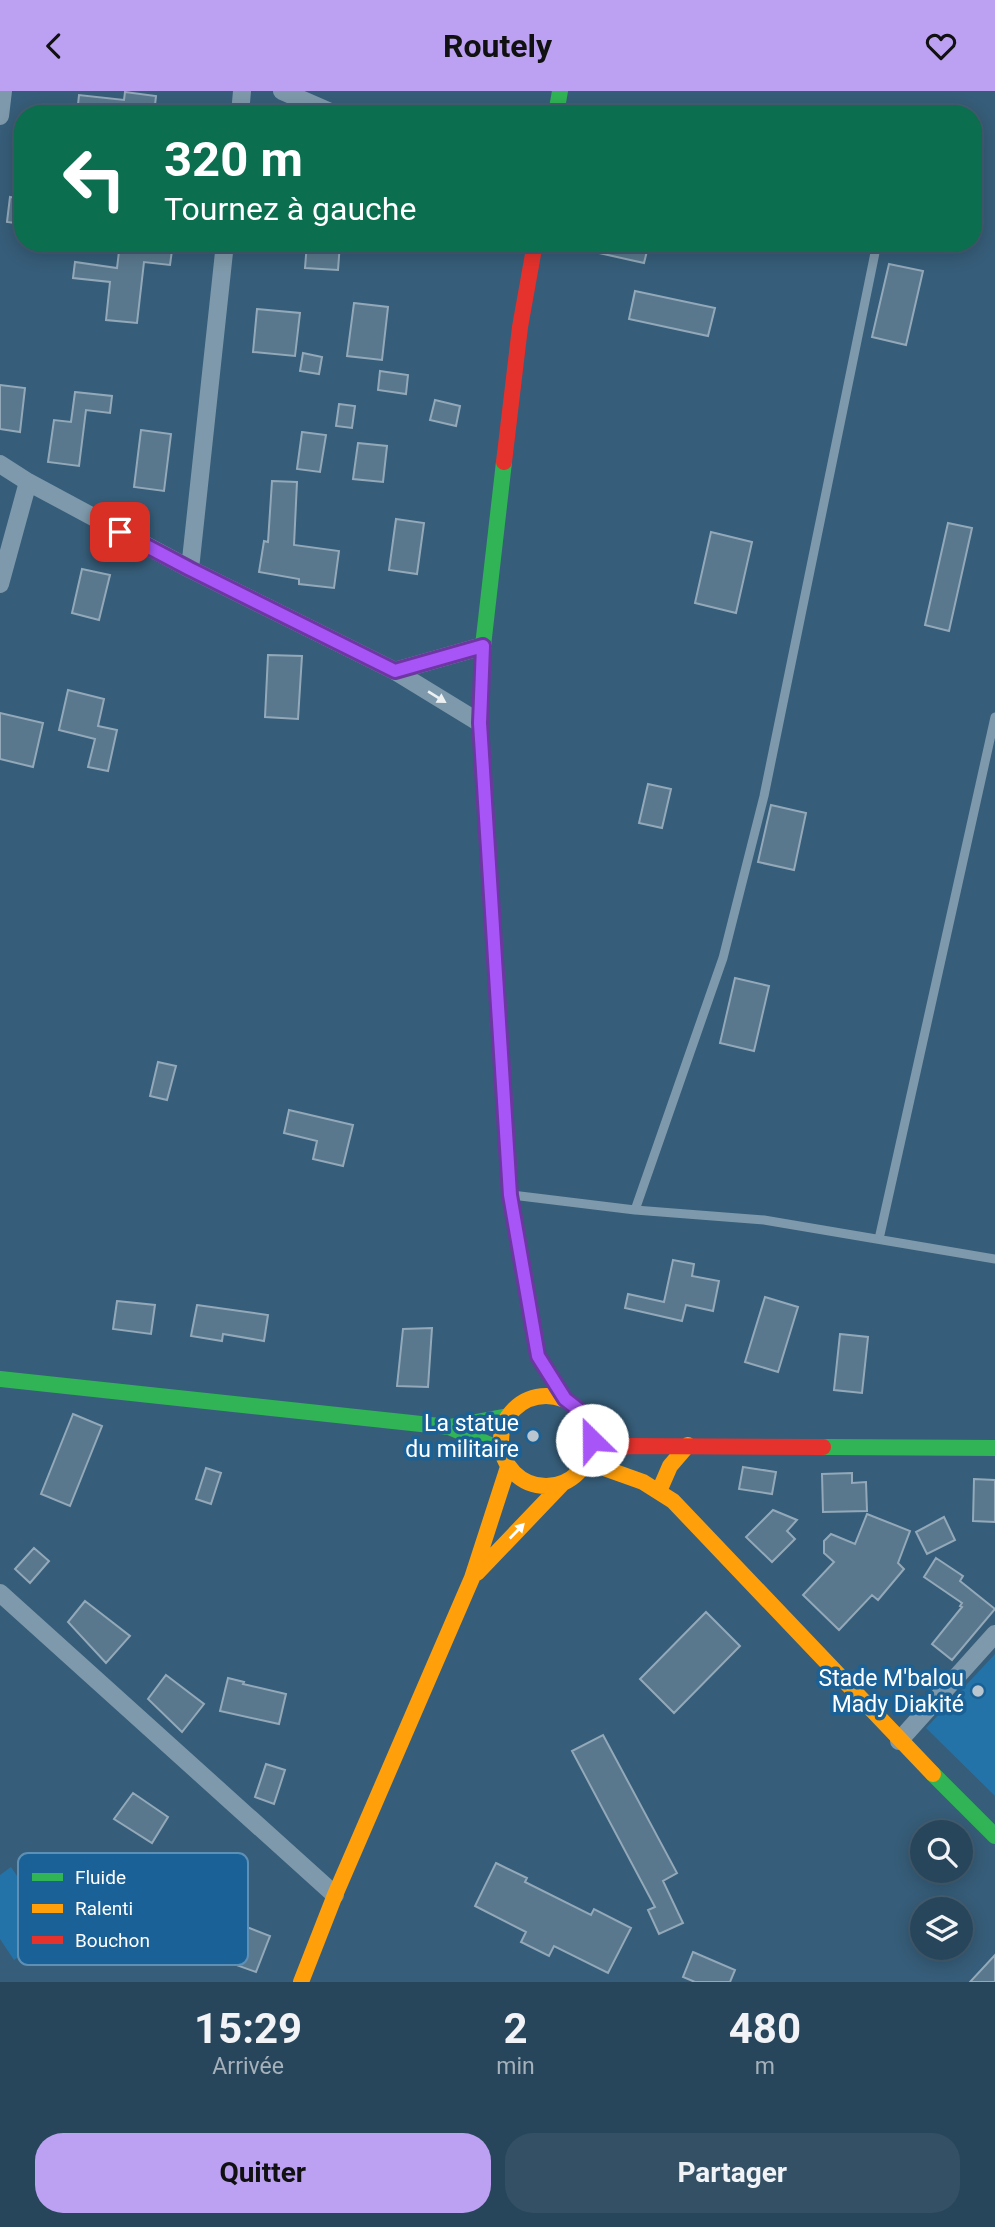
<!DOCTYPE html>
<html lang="fr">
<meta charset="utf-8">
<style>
body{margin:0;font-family:Roboto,sans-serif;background:#345064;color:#f1f3f6;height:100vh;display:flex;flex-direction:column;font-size:26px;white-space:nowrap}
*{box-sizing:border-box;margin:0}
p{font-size:23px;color:#a5b1bb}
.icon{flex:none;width:38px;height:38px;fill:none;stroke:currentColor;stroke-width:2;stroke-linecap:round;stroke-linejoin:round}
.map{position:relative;height:1891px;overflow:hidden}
.drawer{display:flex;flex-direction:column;background:#28465b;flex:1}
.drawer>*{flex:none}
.hud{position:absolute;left:14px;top:14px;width:968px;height:147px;border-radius:28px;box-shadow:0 4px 18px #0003,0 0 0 2px #445e71;background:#0b6e4f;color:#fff;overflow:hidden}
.tools{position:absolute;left:910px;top:1729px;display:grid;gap:14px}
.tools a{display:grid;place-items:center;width:63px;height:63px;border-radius:50%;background:#28465b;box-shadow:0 4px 18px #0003,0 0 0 2px #445e71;font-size:35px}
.pin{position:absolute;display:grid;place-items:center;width:60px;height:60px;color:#fff;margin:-30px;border-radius:14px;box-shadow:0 4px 10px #0006}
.me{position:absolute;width:77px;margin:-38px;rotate:337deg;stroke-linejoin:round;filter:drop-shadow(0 0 5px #0008)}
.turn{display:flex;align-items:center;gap:24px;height:147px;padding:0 35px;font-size:32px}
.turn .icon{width:91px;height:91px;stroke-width:2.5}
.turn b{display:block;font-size:49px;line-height:60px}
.eta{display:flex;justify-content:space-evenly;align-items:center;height:119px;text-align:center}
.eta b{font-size:42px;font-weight:700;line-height:49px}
.button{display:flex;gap:14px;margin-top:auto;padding:14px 35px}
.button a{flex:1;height:80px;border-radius:28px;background:#bca0f2;color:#111;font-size:28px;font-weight:700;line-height:80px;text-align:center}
.button a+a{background:#345064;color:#f1f3f6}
header{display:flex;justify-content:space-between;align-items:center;height:91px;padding:0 35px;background:#bca0f2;color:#111;font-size:32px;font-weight:700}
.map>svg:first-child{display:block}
</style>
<header><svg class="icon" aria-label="back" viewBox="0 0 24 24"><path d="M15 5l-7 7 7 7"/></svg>Routely<svg class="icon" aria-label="heart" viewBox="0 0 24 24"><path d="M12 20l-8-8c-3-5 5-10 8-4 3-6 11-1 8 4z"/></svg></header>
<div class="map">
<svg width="995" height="1891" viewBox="0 0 995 1891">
<rect width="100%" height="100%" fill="#365d79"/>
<path fill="#2473a8" d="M 995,1563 L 995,1705 L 926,1637 Z
M 11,1776 L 55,1841 L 14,1869 L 0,1848 L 0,1784 Z"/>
<path fill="#59788d" stroke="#93a9b9" stroke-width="2" d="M 125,1 L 156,5 L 154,23 L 77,23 L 79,4 L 124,9 Z
M 10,106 L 23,108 L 23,133 L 7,131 Z
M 120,152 L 173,152 L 170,174 L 144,171 L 137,232 L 106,229 L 110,191 L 73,187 L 75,171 L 117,177 Z
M 307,152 L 340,152 L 338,179 L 305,177 Z
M 582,152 L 649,152 L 644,172 L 581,158 Z
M 889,173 L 923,180 L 906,254 L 872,246 Z
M 635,200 L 715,217 L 708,245 L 629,228 Z
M 354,212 L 388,216 L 382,269 L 347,265 Z
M 257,218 L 300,222 L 295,265 L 253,261 Z
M 303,262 L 322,266 L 319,283 L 300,280 Z
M 380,280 L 408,284 L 406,303 L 378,299 Z
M 0,294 L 25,297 L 20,341 L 0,338 Z
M 75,301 L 112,305 L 110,322 L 86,319 L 79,375 L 48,371 L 54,329 L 71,331 Z
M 435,309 L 460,315 L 456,335 L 430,329 Z
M 339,313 L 355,315 L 352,337 L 336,335 Z
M 141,339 L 171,343 L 164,400 L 134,396 Z
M 302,341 L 326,344 L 320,381 L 297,378 Z
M 358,352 L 387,355 L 383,391 L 353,388 Z
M 272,390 L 297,391 L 294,454 L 339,460 L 334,497 L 299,493 L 299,488 L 259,481 L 264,450 L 268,451 Z
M 396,428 L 424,432 L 417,483 L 389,479 Z
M 948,432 L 972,437 L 949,540 L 925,534 Z
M 711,441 L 752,451 L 736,522 L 695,512 Z
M 82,478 L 110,484 L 99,529 L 72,522 Z
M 268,564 L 302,565 L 298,628 L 265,626 Z
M 68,599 L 104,608 L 98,635 L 117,639 L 108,680 L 88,676 L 95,648 L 59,639 Z
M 0,622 L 43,632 L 33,676 L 0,668 Z
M 648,693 L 671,698 L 662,737 L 639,732 Z
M 771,714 L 806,722 L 794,779 L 758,771 Z
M 735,887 L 769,895 L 754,960 L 720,952 Z
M 158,971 L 176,975 L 167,1009 L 150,1005 Z
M 289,1019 L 353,1034 L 343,1075 L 313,1068 L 317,1050 L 284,1042 Z
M 673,1169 L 694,1173 L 692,1185 L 719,1190 L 713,1220 L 686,1214 L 682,1230 L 625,1217 L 628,1203 L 664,1211 Z
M 765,1206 L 798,1216 L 778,1281 L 745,1271 Z
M 117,1210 L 155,1214 L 151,1243 L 113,1238 Z
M 197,1214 L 268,1224 L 264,1250 L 223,1243 L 222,1250 L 191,1245 Z
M 432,1237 L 428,1296 L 397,1295 L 403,1238 Z
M 840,1243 L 868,1246 L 862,1302 L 834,1299 Z
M 73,1323 L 102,1335 L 70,1415 L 41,1403 Z
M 743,1376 L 776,1381 L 772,1403 L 739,1398 Z
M 206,1377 L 221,1382 L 211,1413 L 196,1408 Z
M 852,1382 L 852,1392 L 866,1391 L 867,1420 L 823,1421 L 822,1383 Z
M 974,1388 L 995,1389 L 995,1431 L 973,1430 Z
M 773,1419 L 797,1429 L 787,1440 L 795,1448 L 772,1471 L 746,1446 Z
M 867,1423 L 910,1440 L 898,1472 L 904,1478 L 878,1509 L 872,1504 L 839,1539 L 803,1504 L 834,1471 L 824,1462 L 824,1450 L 831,1443 L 855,1453 Z
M 944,1426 L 955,1449 L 927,1463 L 916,1441 Z
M 34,1457 L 49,1470 L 30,1492 L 15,1478 Z
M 936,1467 L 963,1485 L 960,1490 L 995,1518 L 952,1569 L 932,1553 L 962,1516 L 960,1515 L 962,1512 L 924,1486 Z
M 85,1510 L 130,1545 L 106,1572 L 68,1531 Z
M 706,1521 L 740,1555 L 674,1622 L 640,1588 Z
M 166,1584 L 204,1613 L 182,1641 L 148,1608 Z
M 228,1587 L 244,1591 L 243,1593 L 286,1603 L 279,1633 L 220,1620 Z
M 603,1644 L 677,1782 L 663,1790 L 683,1832 L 659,1843 L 648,1819 L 655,1816 L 572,1660 Z
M 266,1673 L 285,1679 L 274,1713 L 255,1706 Z
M 133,1702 L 168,1726 L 152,1752 L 114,1728 Z
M 496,1772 L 527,1787 L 525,1791 L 591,1824 L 594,1818 L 631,1837 L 608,1882 L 554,1855 L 549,1865 L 521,1851 L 526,1841 L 475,1815 Z
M 219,1804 L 244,1814 L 239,1833 L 270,1845 L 256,1881 L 197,1860 Z
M 693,1861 L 735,1879 L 730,1891 L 695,1891 L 683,1886 Z
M 995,1864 L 995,1891 L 970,1891 Z"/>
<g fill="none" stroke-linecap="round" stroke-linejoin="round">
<path stroke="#7e99ab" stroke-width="9" d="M 512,1104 L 635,1119 L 764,1129 L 995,1168
M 635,1119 L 723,867 L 764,705 L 877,152
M 879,1148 L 995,626"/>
<path stroke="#7e99ab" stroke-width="18" d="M 282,0 L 335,23
M 240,23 L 242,0
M 0,25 L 3,0
M 225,152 L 190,478 L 395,580 L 480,632
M 0,373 L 28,391 L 190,478
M 0,493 L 28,391
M 395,580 L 483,555
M 0,1502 L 335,1804
M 899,1650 L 995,1543"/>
<path stroke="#30b455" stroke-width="16" d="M 556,23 L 560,0
M 492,823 L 480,632 L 483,555 L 504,371
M 515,1133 L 538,1265 L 565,1308
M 0,1288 L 449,1336 L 508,1325
M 449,1336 L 502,1359
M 823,1356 L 995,1357
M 933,1683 L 995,1745"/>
<path stroke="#ff9f0a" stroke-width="16" d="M501 1350a45 45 0 1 1 90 0a45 45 0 1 1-90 0Z
M 587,1371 L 643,1391 L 673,1410 L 933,1683
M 660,1398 L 670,1375 L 688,1354
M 477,1482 L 563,1392
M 301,1891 L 335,1804 L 472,1487 L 508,1376"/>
<path stroke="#e5322d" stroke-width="16" d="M 504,371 L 520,236 L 535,152
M 492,823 L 510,1103 L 515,1133
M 590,1364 L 628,1355 L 823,1356"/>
</g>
<defs><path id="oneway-solid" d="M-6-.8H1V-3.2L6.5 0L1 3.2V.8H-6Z" transform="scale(1.75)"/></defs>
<use fill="#ecf0f2" href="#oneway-solid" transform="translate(437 606) rotate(32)"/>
<use fill="#fff" href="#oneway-solid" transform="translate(517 1440) rotate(-46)"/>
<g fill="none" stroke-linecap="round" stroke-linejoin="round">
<g stroke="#6d37a1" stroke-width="18">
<path id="route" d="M 120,441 L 190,478 L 395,580 L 483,555 L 480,632 L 510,1104 L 538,1265 L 565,1308 L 584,1323 L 590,1335 L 592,1349"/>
</g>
<use href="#route" stroke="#a855f7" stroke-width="12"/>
</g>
<g fill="#b9c6d0" stroke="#196196" stroke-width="2.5">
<circle cx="533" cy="1345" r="7"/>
<circle cx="978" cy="1600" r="7"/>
</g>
<g text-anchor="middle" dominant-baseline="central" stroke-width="7" stroke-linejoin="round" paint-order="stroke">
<g font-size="23" fill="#fff" stroke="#196196" text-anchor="end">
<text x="519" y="1332">La statue<tspan x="519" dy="26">du militaire</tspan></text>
<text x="964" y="1587">Stade M'balou<tspan x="964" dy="26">Mady Diakité</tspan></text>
</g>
</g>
<rect x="18" y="1762" width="230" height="112" rx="10" fill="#196196" stroke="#5e90b6" stroke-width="2"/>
<rect x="32" y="1782" width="31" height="8" fill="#30b455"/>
<rect x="32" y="1813" width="31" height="9" fill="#ff9f0a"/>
<rect x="32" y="1845" width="31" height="8" fill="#e5322d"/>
<g font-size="19" fill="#fff">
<text x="75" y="1793">Fluide</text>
<text x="75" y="1824">Ralenti</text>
<text x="75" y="1856">Bouchon</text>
</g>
</svg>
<div class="tools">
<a><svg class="icon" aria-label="search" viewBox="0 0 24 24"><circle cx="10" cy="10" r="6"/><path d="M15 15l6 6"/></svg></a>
<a><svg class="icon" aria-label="layers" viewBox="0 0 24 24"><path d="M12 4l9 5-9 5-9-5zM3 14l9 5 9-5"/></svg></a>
</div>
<div class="pin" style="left:120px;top:441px;background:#d93025"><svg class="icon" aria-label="arrive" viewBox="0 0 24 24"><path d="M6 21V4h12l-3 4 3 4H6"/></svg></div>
<svg class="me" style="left:592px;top:1349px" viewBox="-20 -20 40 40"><circle r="19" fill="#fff"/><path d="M0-13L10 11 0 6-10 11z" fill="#a855f7"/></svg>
<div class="hud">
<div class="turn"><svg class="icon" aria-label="left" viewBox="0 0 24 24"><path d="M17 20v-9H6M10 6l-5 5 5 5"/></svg><div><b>320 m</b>Tournez à gauche</div></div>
</div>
</div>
<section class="drawer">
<div class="eta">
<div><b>15:29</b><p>Arrivée</p></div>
<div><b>2</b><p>min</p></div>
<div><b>480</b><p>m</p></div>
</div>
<div class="button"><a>Quitter</a><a>Partager</a></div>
</section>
